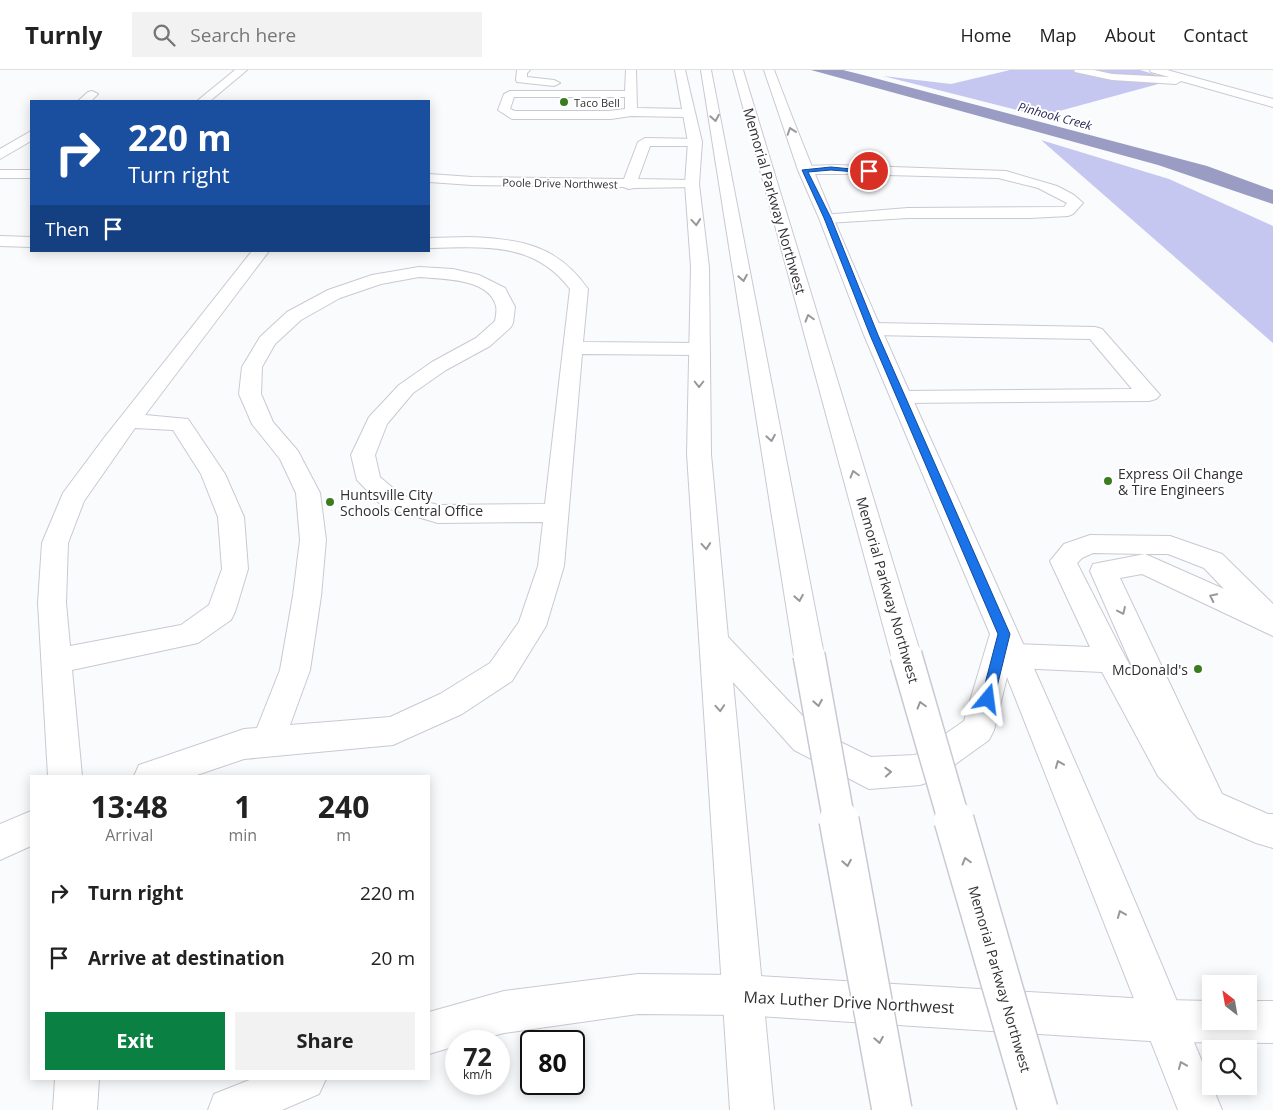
<!DOCTYPE html>
<style>
body{margin:0;font-family:"Open Sans",sans-serif;background:#f2f2f2;color:#222;height:100vh;display:flex;flex-direction:column;font-size:19px;white-space:nowrap}
*{box-sizing:border-box;margin:0}
p{font-size:16px;color:#767676}
.icon{flex:none;width:28px;height:28px;fill:none;stroke:currentColor;stroke-width:2;stroke-linecap:round;stroke-linejoin:round}
.map{position:relative;flex:1;overflow:hidden}
.drawer{position:absolute;left:30px;top:705px;width:400px;height:305px;display:flex;flex-direction:column;background:#fff;border-radius:0px;box-shadow:0 2px 12px #0003}
.drawer>*{flex:none}
.banner{position:absolute;left:30px;top:30px;width:400px;height:152px;border-radius:0px;box-shadow:0 2px 12px #0003;background:#1a4fa0;color:#fff;overflow:hidden}
.needle{width:32px;rotate:329deg}
.controls{position:absolute;left:1202px;top:905px;display:grid;gap:10px}
.controls a{display:grid;place-items:center;width:55px;height:55px;border-radius:0px;background:#fff;box-shadow:0 2px 12px #0003;font-size:25px}
.speed{position:absolute;left:445px;top:960px;display:flex;gap:10px;font-size:25px;font-weight:700;text-align:center}
.speed>*{display:grid;place-content:center;width:65px;height:65px;border-radius:50%;background:#fff;box-shadow:0 2px 12px #0003;line-height:1}
.speed small{font-size:12px;font-weight:400}
.speed .limit{border:2px solid #111;border-radius:8px;background:#fff;color:#111}
.pin{position:absolute;display:grid;place-items:center;width:42px;height:42px;color:#fff;margin:-21px;border:2px solid #fff;border-radius:50%;box-shadow:0 1px 5px #0007}
.me{position:absolute;width:55px;margin:-28px;rotate:16deg;stroke-linejoin:round;filter:drop-shadow(0 0 4px #0008)}
.turn{display:flex;align-items:center;gap:18px;height:105px;padding:0 15px;font-size:22px}
.turn .icon{width:65px;height:65px;stroke-width:2.5}
.turn b{display:block;font-size:35px;line-height:42px}
.then{display:flex;align-items:center;height:48px;padding:0 15px;background:#0003;gap:10px;font-size:19px}
.eta{display:flex;justify-content:space-evenly;align-items:center;height:85px;text-align:center}
.eta b{font-size:30px;font-weight:700;line-height:35px}
.action{display:flex;gap:10px;margin-top:auto;padding:10px 15px}
.action a{flex:1;height:58px;border-radius:0px;background:#0b8043;color:#fff;font-size:20px;font-weight:700;line-height:58px;text-align:center}
.action a+a{background:#f2f2f2;color:#222}
ul{padding:0;list-style:none}
li{display:flex;align-items:center;gap:15px;height:65px;padding:0 15px}
li div{flex:1}
li b{display:block;font-size:19px}
li em{font-style:normal}
header{display:flex;align-items:center;gap:30px;box-sizing:border-box;height:70px;padding:0 25px;background:#fff;border-bottom:1px solid #e0e0e0}
header strong{font-size:24px}
nav{display:flex;gap:28px;margin-inline-start:auto;font-size:18px}
.search{width:350px;height:45px;background:#f2f2f2;display:flex;align-items:center;gap:12px;box-sizing:border-box;padding:0 18px;border-radius:0px;color:#767676;font-size:19px}
.map>svg:first-child{display:block}
</style>
<header>
<strong>Turnly</strong>
<div class="search"><svg class="icon" aria-label="search" viewBox="0 0 24 24"><circle cx="10" cy="10" r="6"/><path d="M15 15l6 6"/></svg>Search here</div>
<nav><a>Home</a><a>Map</a><a>About</a><a>Contact</a></nav>
</header>
<div class="map">
<svg width="1273" height="1040" viewBox="0 0 1273 1040">
<rect width="100%" height="100%" fill="#fafbfd"/>
<path fill="#c6c7f0" d="M 1010,0 L 1140,0 L 1173,10 L 1041,46 L 883,6 L 951,14 Z
M 1041,70 L 1169,109 L 1273,156 L 1273,273 Z"/>
<path fill="#9b9cc3" d="M 811,0 L 843,0 L 863,5 L 1207,96 L 1273,120 L 1273,134 L 1158,95 Z"/>
<g fill="none" stroke-linecap="round" stroke-linejoin="round">
<g stroke="#c9c9d4" stroke-width="2">
<path id="minor" d="M 235,0 L 247,0 L 210,31 L 197,31 Z
M 517,0 L 530,0 L 527,3 L 527,7 L 554,10 L 560,13 L 554,16 L 517,12 L 516,10 Z
M 626,0 L 636,0 L 637,38 L 687,39 L 693,43 L 687,47 L 631,46 L 611,49 L 512,49 L 498,40 L 504,24 L 510,21 L 625,21 ZM 514,27 L 625,27 L 625,39 L 609,41 L 515,41 L 510,39 Z
M 1074,0 L 1094,0 L 1112,4 L 1169,7 L 1151,2 L 1150,0 L 1167,0 L 1273,29 L 1273,37 L 1181,11 L 1176,14 L 1112,10 L 1075,2 Z
M 92,21 L 98,24 L 91,31 L 78,31 L 88,22 Z
M 31,61 L 31,71 L 0,89 L 0,79 Z
M 645,68 L 700,69 L 702,72 L 695,76 L 650,76 L 638,109 L 692,110 L 697,111 L 699,114 L 697,117 L 634,118 L 629,119 L 623,117 L 472,115 L 429,112 L 429,104 L 472,107 L 624,109 L 638,72 Z
M 836,95 L 1006,101 L 1057,116 L 1074,125 L 1083,133 L 1073,144 L 1068,146 L 1030,148 L 908,148 L 827,153 L 822,151 L 819,148 L 822,145 L 908,138 L 1064,137 L 1067,133 L 1038,118 L 998,108 L 851,104 L 805,104 L 798,100 L 805,96 Z
M 0,100 L 31,100 L 31,108 L 0,108 Z
M 0,166 L 31,167 L 31,177 L 0,176 Z
M 470,167 C 521,169 557,175 588,219 L 583,272 L 699,273 L 706,275 L 709,279 L 706,283 L 699,285 L 582,284 L 564,496 L 546,556 L 512,611 L 462,644 L 393,675 L 244,689 L 194,706 L 134,706 L 139,695 L 244,659 L 257,658 L 280,600 L 293,526 L 300,470 L 296,423 L 280,389 L 252,354 L 239,324 L 242,297 L 260,267 L 287,242 L 328,220 L 372,205 L 419,197 L 453,199 L 479,205 L 505,218 L 515,237 L 513,253 L 511,257 L 490,276 L 446,300 L 413,323 L 387,354 L 375,385 L 380,407 L 401,425 L 438,435 L 545,434 L 570,219 C 534,171 483,177 429,178 L 429,168 ZM 419,207 C 442,209 489,208 496,236 C 497,240 496,246 495,251 L 476,268 L 432,292 L 399,315 L 369,347 L 351,385 L 357,410 L 383,437 L 438,453 L 543,452 L 538,496 L 519,552 L 490,593 L 440,624 L 390,647 L 290,655 L 310,600 L 321,526 L 326,470 L 320,423 L 298,381 L 273,352 L 261,324 L 262,297 L 275,274 L 301,250 L 340,228 L 381,214 Z
M 252,181 L 269,181 L 145,345 L 188,349 L 225,404 L 244,447 L 248,499 L 235,542 L 231,550 L 198,573 L 72,600 L 82,706 L 48,706 L 38,533 L 42,473 L 63,423 L 104,368 ZM 135,358 L 173,360 L 201,404 L 218,447 L 222,499 L 209,535 L 181,555 L 70,576 L 66,533 L 68,473 L 84,431 Z
M 872,253 L 1095,257 L 1102,259 L 1160,325 L 1156,329 L 1149,331 L 902,333 L 894,332 L 891,327 L 894,322 L 902,321 L 1132,319 L 1090,269 L 872,265 L 865,263 L 862,259 L 865,255 Z
M 1090,465 L 1170,466 L 1222,484 L 1273,534 L 1273,566 L 1142,504 L 1120,508 L 1222,724 L 1268,744 L 1273,744 L 1273,778 L 1256,773 L 1198,748 L 1158,706 L 1102,602 L 1014,598 L 1004,595 L 999,586 L 1004,577 L 1014,574 L 1090,577 L 1050,491 L 1064,474 ZM 1093,483 L 1145,484 L 1093,494 L 1090,501 L 1138,610 L 1122,581 L 1077,493 L 1082,488 ZM 1145,484 L 1168,484 L 1204,498 L 1224,519 Z
M 31,741 L 31,776 L 0,790 L 0,754 Z
M 638,904 L 741,905 L 1165,930 L 1211,931 L 1211,951 L 1249,951 L 1249,931 L 1273,931 L 1273,973 L 1165,972 L 741,945 L 638,944 L 504,963 L 474,971 L 456,971 L 456,976 L 429,984 L 429,942 L 504,921 Z
M 55,1009 L 99,1009 L 97,1040 L 53,1040 Z
M 252,1009 L 326,1009 L 319,1024 L 282,1040 L 208,1040 L 214,1024 Z"/>
</g>
<g stroke="#c9c9d4" stroke-width="2">
<path id="highway" d="M 675,0 L 685,0 L 702,72 L 699,114 L 709,197 L 711,384 L 728,567 L 816,660 L 871,687 L 915,685 L 964,651 L 990,564 L 864,265 L 819,148 L 798,100 L 764,0 L 774,0 C 849,199 942,390 1028,585 C 1095,735 1160,889 1222,1040 L 1178,1040 L 1007,607 L 994,660 L 989,670 L 932,711 L 920,715 L 869,719 L 794,680 L 733,612 L 774,1040 L 730,1040 L 687,384 L 691,197 L 685,114 L 688,72 Z
M 701,0 L 711,0 L 824,585 L 819,594 L 809,597 L 799,594 L 794,585 Z
M 733,0 L 743,0 L 921,585 L 916,594 L 906,597 L 896,594 L 891,585 Z"/>
</g>
<use href="#minor" fill="#fff" fill-rule="evenodd"/>
<use href="#highway" fill="#fff" fill-rule="evenodd"/>
<g stroke="#c9c9d4" stroke-width="34" stroke-linecap="butt">
<path id="highway-bridge-far1" d="M 809,585 L 839,751
M 906,585 L 954,751"/>
</g>
<g stroke="#c9c9d4" stroke-width="42" stroke-linecap="butt">
<path id="highway-bridge" d="M 839,750 L 892,1040
M 954,750 L 1038,1040"/>
</g>
<use href="#highway-bridge-far1" stroke="#fff" stroke-width="31"/>
<use href="#highway-bridge" stroke="#fff" stroke-width="39"/>
</g>
<defs><path id="oneway-chevron" d="M-2-3.5L2.5 0L-2 3.5" fill="none" stroke-width="1.6" stroke-linecap="round" stroke-linejoin="round" transform="scale(1.25)"/></defs>
<g stroke="#98989a">
<use href="#oneway-chevron" transform="translate(715 48) rotate(80)"/>
<use href="#oneway-chevron" transform="translate(791 61) rotate(-109)"/>
<use href="#oneway-chevron" transform="translate(696 152) rotate(85)"/>
<use href="#oneway-chevron" transform="translate(743 208) rotate(80)"/>
<use href="#oneway-chevron" transform="translate(809 248) rotate(-106)"/>
<use href="#oneway-chevron" transform="translate(699 314) rotate(90)"/>
<use href="#oneway-chevron" transform="translate(771 368) rotate(80)"/>
<use href="#oneway-chevron" transform="translate(854 404) rotate(-106)"/>
<use href="#oneway-chevron" transform="translate(706 476) rotate(85)"/>
<use href="#oneway-chevron" transform="translate(1213 527) rotate(-154)"/>
<use href="#oneway-chevron" transform="translate(799 528) rotate(80)"/>
<use href="#oneway-chevron" transform="translate(1122 541) rotate(65)"/>
<use href="#oneway-chevron" transform="translate(818 633) rotate(80)"/>
<use href="#oneway-chevron" transform="translate(921 635) rotate(-106)"/>
<use href="#oneway-chevron" transform="translate(720 638) rotate(86)"/>
<use href="#oneway-chevron" transform="translate(1059 694) rotate(-112)"/>
<use href="#oneway-chevron" transform="translate(888 702) rotate(-3)"/>
<use href="#oneway-chevron" transform="translate(966 791) rotate(-106)"/>
<use href="#oneway-chevron" transform="translate(847 793) rotate(80)"/>
<use href="#oneway-chevron" transform="translate(1121 844) rotate(-112)"/>
<use href="#oneway-chevron" transform="translate(879 970) rotate(80)"/>
<use href="#oneway-chevron" transform="translate(1182 995) rotate(-112)"/>
</g>
<path fill="#1a73e8" stroke="#114b97" d="M 831,97 L 872,101 L 869,103 L 831,100 L 808,102 L 831,148 L 878,265 L 1010,564 L 994,629 L 992,633 L 988,635 L 983,633 L 981,629 L 998,564 L 870,265 L 824,148 L 802,100 Z"/>
<g fill="#397d1e" stroke="#fff" stroke-width="2">
<circle cx="564" cy="32" r="5"/>
<circle cx="1108" cy="411" r="5"/>
<circle cx="330" cy="432" r="5"/>
<circle cx="1198" cy="599" r="5"/>
</g>
<g text-anchor="middle" dominant-baseline="central" stroke-width="4" stroke-linejoin="round" paint-order="stroke">
<g font-size="11" fill="#303034" stroke="#fff" text-anchor="start">
<text x="574" y="32">Taco Bell</text>
</g>
<g font-size="11" fill="#303034" stroke="#fff">
<text transform="translate(560 113) rotate(1)">Poole Drive Northwest</text>
</g>
<g font-size="12" font-style="italic" fill="#282355" stroke="#fff">
<text transform="translate(1055 46) rotate(15)">Pinhook Creek</text>
</g>
<g font-size="14" fill="#303034" stroke="#fff">
<text transform="translate(775 131) rotate(74)">Memorial Parkway Northwest</text>
<text transform="translate(888 520) rotate(74)">Memorial Parkway Northwest</text>
<text transform="translate(1000 909) rotate(74)">Memorial Parkway Northwest</text>
</g>
<g font-size="14" fill="#303034" stroke="#fff" text-anchor="start">
<text x="1118" y="403">Express Oil Change<tspan x="1118" dy="16">&amp; Tire Engineers</tspan></text>
<text x="340" y="424">Huntsville City<tspan x="340" dy="16">Schools Central Office</tspan></text>
<text x="1188" y="599" text-anchor="end">McDonald's</text>
</g>
<g font-size="16" fill="#303034" stroke="#fff">
<text transform="translate(849 932) rotate(3)">Max Luther Drive Northwest</text>
</g>
</g>
</svg>
<div class="controls">
<a><svg class="needle" viewBox="-14 -14 28 28"><path d="M0-13l5 13h-10z" fill="#e53935"/><path d="M0 13l5-13h-10z" fill="#767676"/></svg></a>
<a><svg class="icon" aria-label="search" viewBox="0 0 24 24"><circle cx="10" cy="10" r="6"/><path d="M15 15l6 6"/></svg></a>
</div>
<div class="speed"><div>72<small>km/h</small></div><div class="limit">80</div></div>
<div class="pin" style="left:869px;top:101px;background:#d93025"><svg class="icon" aria-label="arrive" viewBox="0 0 24 24"><path d="M6 21V4h12l-3 4 3 4H6"/></svg></div>
<svg class="me" style="left:988px;top:629px" viewBox="-20 -20 40 40"><path d="M0-17L14 15 0 8-14 15z" fill="#1a73e8" stroke="#fff" stroke-width="4"/></svg>
<div class="banner">
<div class="turn"><svg class="icon" aria-label="right" viewBox="0 0 24 24"><path d="M7 20v-9h11M14 6l5 5-5 5"/></svg><div><b>220 m</b>Turn right</div></div>
<div class="then">Then<svg class="icon" aria-label="arrive" viewBox="0 0 24 24"><path d="M6 21V4h12l-3 4 3 4H6"/></svg></div>
</div>
<section class="drawer">
<div class="eta">
<div><b>13:48</b><p>Arrival</p></div>
<div><b>1</b><p>min</p></div>
<div><b>240</b><p>m</p></div>
</div>
<ul>
<li><svg class="icon" aria-label="right" viewBox="0 0 24 24"><path d="M7 20v-9h11M14 6l5 5-5 5"/></svg><div><b>Turn right</b></div><em>220 m</em></li>
<li><svg class="icon" aria-label="arrive" viewBox="0 0 24 24"><path d="M6 21V4h12l-3 4 3 4H6"/></svg><div><b>Arrive at destination</b></div><em>20 m</em></li>
</ul>
<div class="action"><a>Exit</a><a>Share</a></div>
</section>
</div>
